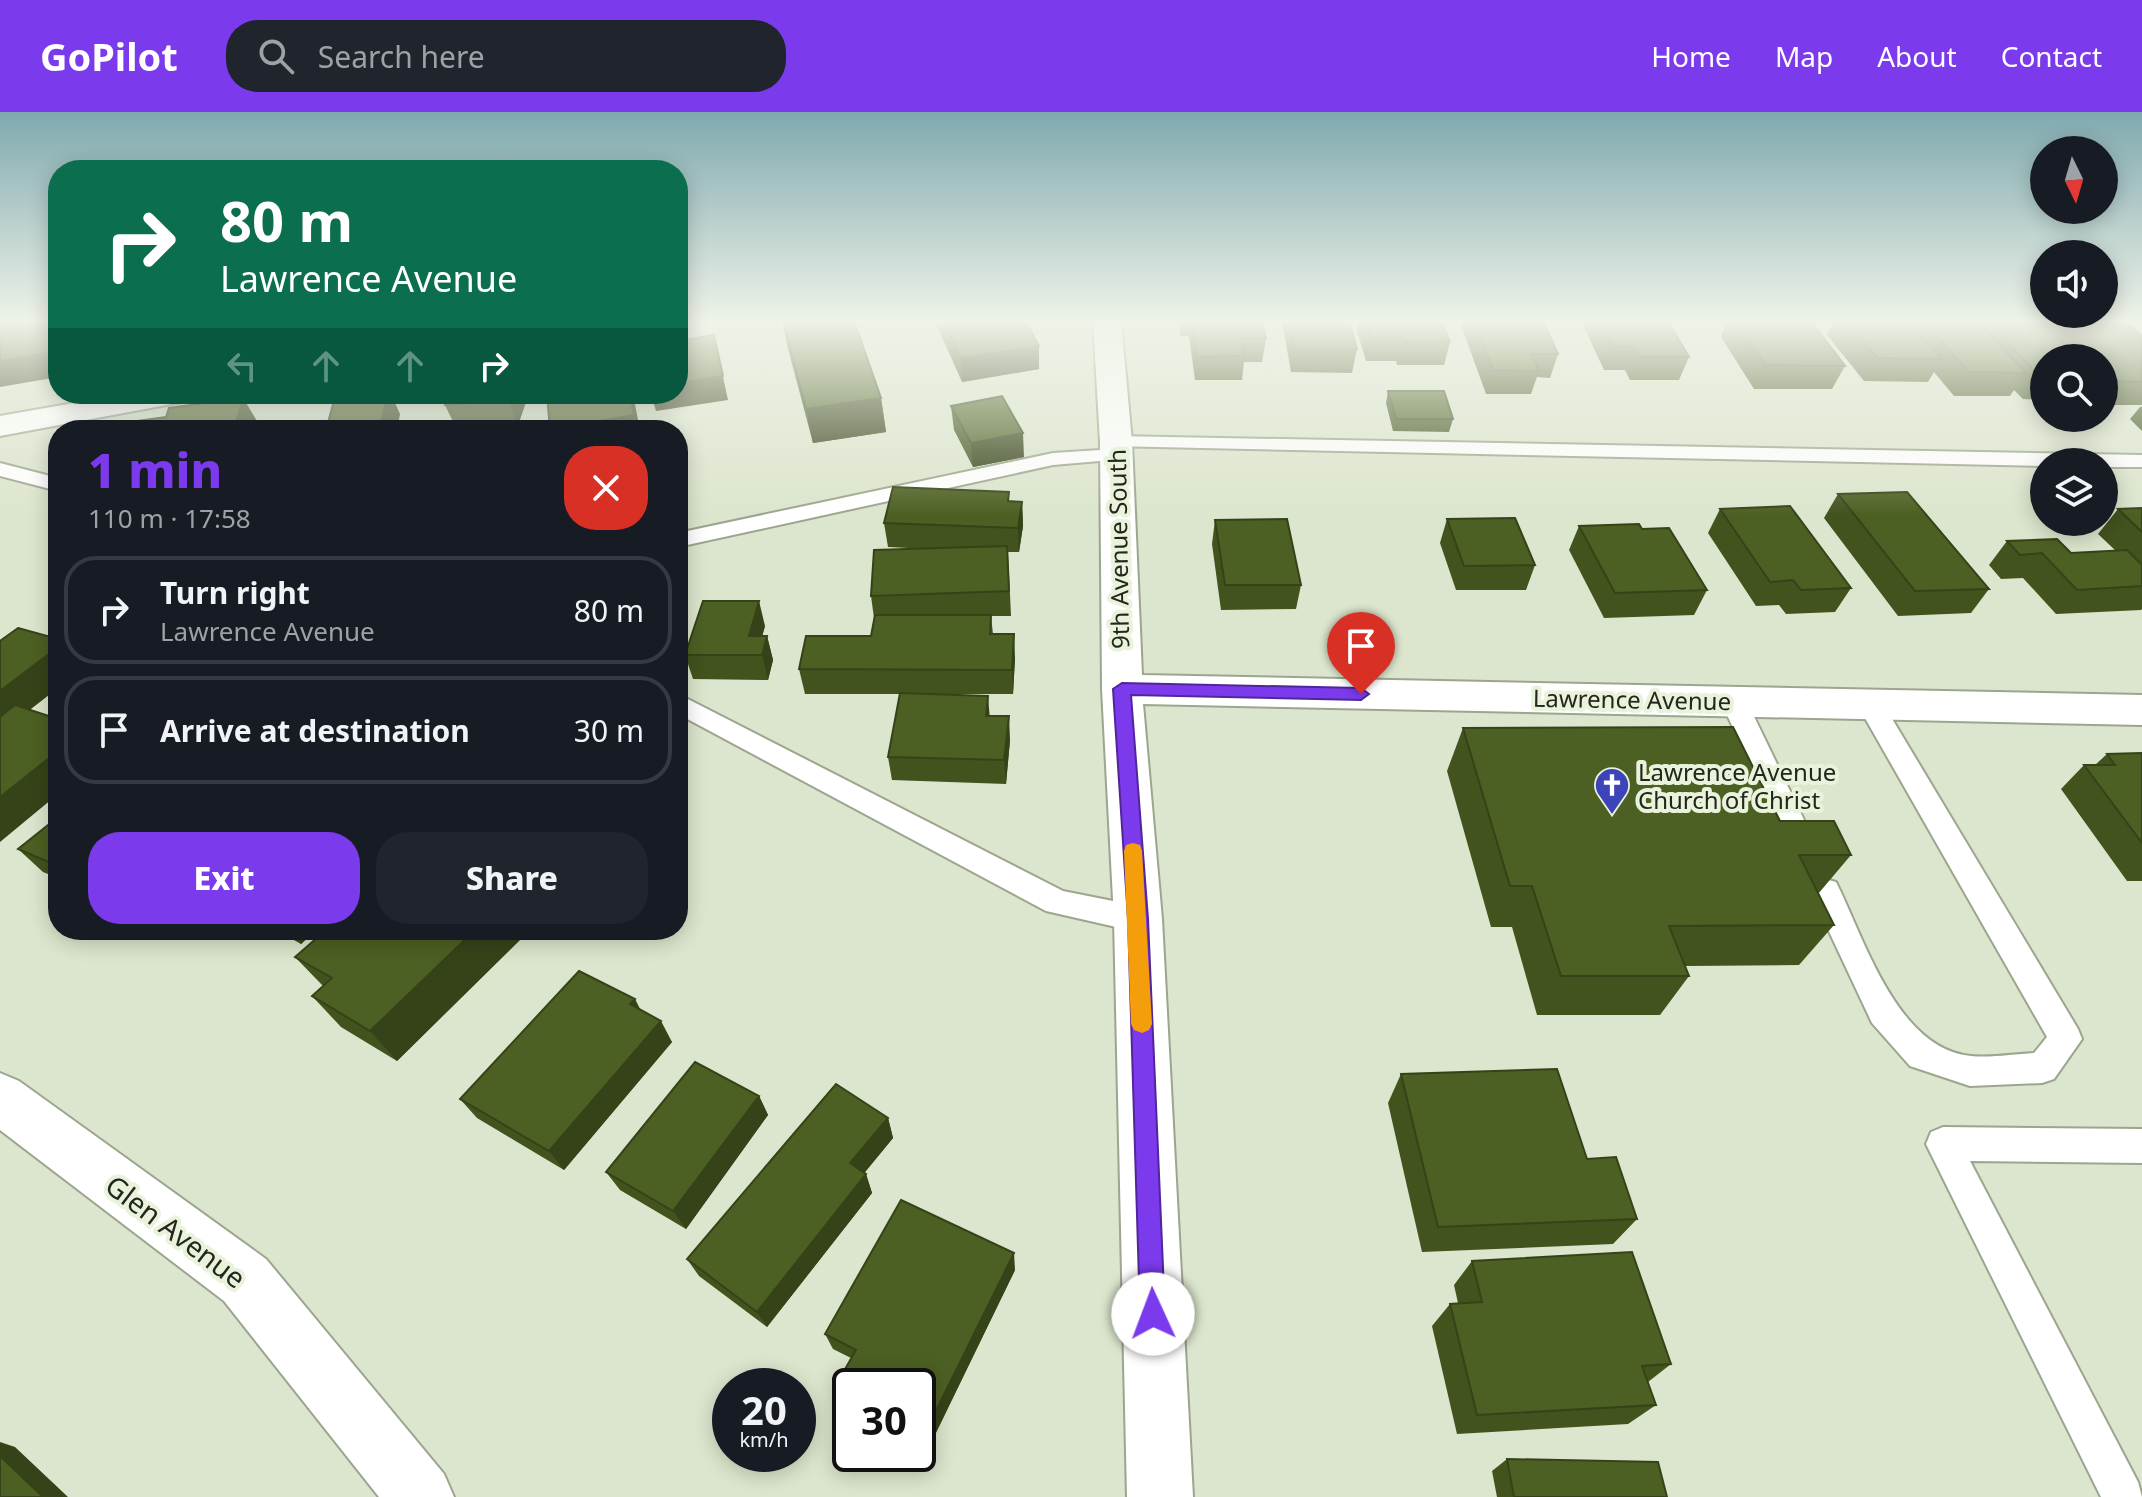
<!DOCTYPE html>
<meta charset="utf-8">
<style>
body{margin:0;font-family:"Noto Sans",sans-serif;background:#20242c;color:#f1f3f6;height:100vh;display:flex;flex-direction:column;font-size:30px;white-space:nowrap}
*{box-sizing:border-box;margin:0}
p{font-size:26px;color:#9ea1a6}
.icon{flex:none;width:44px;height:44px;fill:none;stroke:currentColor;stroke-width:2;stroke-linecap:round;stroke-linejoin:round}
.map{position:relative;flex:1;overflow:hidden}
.sheet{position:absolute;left:48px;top:308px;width:640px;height:520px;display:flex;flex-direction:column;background:#171b24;border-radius:32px;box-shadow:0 4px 20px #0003}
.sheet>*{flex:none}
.guide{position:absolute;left:48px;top:48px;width:640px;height:244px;border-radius:32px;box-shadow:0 4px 20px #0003;background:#0b6e4f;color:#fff;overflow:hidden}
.needle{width:52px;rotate:175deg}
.fabs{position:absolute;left:2030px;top:24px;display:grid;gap:16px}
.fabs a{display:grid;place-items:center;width:88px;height:88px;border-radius:50%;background:#171b24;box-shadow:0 4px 20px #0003;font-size:40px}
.speed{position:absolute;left:712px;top:1256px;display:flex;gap:16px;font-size:40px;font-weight:700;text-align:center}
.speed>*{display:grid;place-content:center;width:104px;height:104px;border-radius:50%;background:#171b24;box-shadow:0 4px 20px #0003;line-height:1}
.speed small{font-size:20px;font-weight:400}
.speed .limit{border:4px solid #111;border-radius:12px;background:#fff;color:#111}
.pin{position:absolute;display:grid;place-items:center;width:68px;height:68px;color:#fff;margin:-82px -34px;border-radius:50% 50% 50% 0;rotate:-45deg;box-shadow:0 0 8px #0007}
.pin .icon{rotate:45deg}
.me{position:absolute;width:88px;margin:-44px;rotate:358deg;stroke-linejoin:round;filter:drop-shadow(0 0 6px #0008)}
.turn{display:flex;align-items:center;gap:28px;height:168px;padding:0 40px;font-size:36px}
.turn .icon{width:104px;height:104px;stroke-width:2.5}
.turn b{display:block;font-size:56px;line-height:68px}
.lanes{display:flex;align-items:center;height:76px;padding:0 40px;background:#0003;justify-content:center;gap:40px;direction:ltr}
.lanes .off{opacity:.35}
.round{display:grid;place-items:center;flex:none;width:84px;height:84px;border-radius:32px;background:#20242c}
.overview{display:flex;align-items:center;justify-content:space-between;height:136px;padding:0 40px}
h1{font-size:48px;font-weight:800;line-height:60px;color:#7c3aed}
.primary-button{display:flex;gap:16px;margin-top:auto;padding:16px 40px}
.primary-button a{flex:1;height:92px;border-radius:32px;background:#7c3aed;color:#fff;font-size:32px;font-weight:800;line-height:92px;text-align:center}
.primary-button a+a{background:#20242c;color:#f1f3f6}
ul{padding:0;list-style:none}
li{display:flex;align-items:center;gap:24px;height:108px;margin:0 16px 12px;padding:0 24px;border:4px solid #363941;border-radius:32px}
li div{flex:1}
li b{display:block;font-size:30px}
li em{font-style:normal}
header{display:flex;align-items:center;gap:48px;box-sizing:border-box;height:112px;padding:0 40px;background:#7c3aed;color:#fff}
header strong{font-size:38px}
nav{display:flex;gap:44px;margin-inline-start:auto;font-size:28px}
.search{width:560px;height:72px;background:#20242c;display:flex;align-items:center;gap:20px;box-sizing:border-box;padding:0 28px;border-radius:32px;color:#9ea1a6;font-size:30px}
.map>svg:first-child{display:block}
</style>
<header>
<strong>GoPilot</strong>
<div class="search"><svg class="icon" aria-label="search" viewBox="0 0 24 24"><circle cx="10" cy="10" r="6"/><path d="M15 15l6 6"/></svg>Search here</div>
<nav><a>Home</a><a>Map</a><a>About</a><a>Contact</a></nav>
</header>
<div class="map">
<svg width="2142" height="1385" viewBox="0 0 2142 1385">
<rect width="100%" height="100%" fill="#dce5cd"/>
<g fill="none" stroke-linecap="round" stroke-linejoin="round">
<g stroke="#9ca58e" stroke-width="4">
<path id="lane" d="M 1116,324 L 2142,343 L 2142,355 L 2104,355 L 2104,350 L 2044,350 L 2044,354 L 1109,334 L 1106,330 Z
M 1116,337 L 1127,343 L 1123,347 L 1053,353 L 678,435 L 678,421 L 1053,341 Z
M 0,351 L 58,366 L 58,379 L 0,364 Z
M 1734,581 L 1743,583 L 1747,590 L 1820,741 L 1816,749 L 1806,752 L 1796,749 L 1792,741 L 1721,590 L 1725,583 Z
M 678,582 L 1063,779 L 1138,794 L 1149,798 L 1153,807 L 1149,816 L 1138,820 L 1046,799 L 678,602 Z
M 1870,583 L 1879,585 L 2078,917 L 2082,927 L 2054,967 L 2042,971 L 1970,974 L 1910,954 L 1872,911 L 1810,779 L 1814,770 L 1825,767 L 1836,770 C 1865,828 1897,937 1971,944 C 1991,946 2014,942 2034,941 L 2047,925 L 1857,592 L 1861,585 Z
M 1943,1015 L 2142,1017 L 2142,1051 L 1970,1049 L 2138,1370 L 2142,1385 L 2101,1385 L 1926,1032 L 1931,1020 Z"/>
</g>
<g stroke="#9ca58e" stroke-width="4">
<path id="street" d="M 1093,209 L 1121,209 L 1132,330 L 1142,563 L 2142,583 L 2142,613 L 1143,592 L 1162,807 L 1193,1385 L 1127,1385 L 1114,807 L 1102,577 L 1100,330 Z
M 125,282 L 193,282 L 188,289 L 177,291 L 0,324 L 0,304 Z
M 0,961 L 19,969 L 266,1147 L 444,1362 L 454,1385 L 379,1385 L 224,1189 L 0,1018 Z"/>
</g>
<use href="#lane" fill="#fff" fill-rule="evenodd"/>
<use href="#street" fill="#fff" fill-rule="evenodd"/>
</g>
<path fill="#42531e" d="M 782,209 L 854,209 L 881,286 L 886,320 L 813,331 L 787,233 Z
M 936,209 L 1025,209 L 1039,234 L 1039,257 L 962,270 L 937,214 Z
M 1179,209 L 1262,209 L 1266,227 L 1262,250 L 1244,250 L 1242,268 L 1195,268 L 1189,224 L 1180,224 Z
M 1282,209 L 1349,209 L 1357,237 L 1352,261 L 1291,260 Z
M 1359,209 L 1442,209 L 1450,230 L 1444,253 L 1397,253 L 1396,249 L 1366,249 L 1357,219 Z
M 1462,209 L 1543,209 L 1558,242 L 1550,266 L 1537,265 L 1531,282 L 1486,282 L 1461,213 Z
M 1586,209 L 1668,209 L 1689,245 L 1679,268 L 1630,268 L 1625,258 L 1604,258 L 1584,215 Z
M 1727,209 L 1811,209 L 1845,254 L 1832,277 L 1754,277 L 1721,225 Z
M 1835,209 L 1907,209 L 1911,213 L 1913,209 L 2125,209 L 2142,224 L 2142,293 L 2104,293 L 2104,246 L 2044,246 L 2044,288 L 2023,287 L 2014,278 L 2010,284 L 1954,284 L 1934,260 L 1928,270 L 1864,269 L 1827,223 Z
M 1388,279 L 1453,307 L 1449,320 L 1393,319 L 1386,291 Z
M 449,282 L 527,282 L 528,284 L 518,313 L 456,316 L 445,293 Z
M 951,294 L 1024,345 L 973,355 L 954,318 Z
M 2140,295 L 2142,295 L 2142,319 L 2130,307 Z
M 1838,382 L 1989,477 L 1971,501 L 1898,504 L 1824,406 Z
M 1010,389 L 1022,390 L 1023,414 L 1019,440 L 1008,440 L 1011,504 L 991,504 L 993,522 L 1015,546 L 1013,582 L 931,582 L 990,604 L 1010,628 L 1006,672 L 892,668 L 888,645 L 900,582 L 805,582 L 799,557 L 871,524 L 874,506 L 871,484 L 929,437 L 888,435 L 884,411 Z
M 2142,396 L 2142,497 L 2141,498 L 2056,502 L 2023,466 L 2001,467 L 1989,453 L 2007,429 L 2071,441 L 2116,439 L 2098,422 L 2118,397 Z
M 1720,397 L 1851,476 L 1835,500 L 1786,502 L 1779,493 L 1756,494 L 1708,421 Z
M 1447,407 L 1535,453 L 1526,478 L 1456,478 L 1440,431 Z
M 1215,408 L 1301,473 L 1296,497 L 1221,498 L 1212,432 Z
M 1579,414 L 1642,417 L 1707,478 L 1694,503 L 1604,506 L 1569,438 Z
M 765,514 L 762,524 L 767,524 L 773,548 L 768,568 L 693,567 L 685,543 Z
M 1463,616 L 1780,709 L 1851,743 L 1818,782 L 1834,813 L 1799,853 L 1685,854 L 1689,864 L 1660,903 L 1537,903 L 1512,815 L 1491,815 L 1447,659 Z
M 2142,641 L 2142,769 L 2127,769 L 2061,677 L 2084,653 L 2095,653 L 2107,642 Z
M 58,705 L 58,766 L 43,760 L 18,737 Z
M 276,818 L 316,818 L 301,832 Z
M 529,819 L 397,949 L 341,915 L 312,884 L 323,874 L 295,845 Z
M 635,887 L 640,898 L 672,930 L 564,1058 L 477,1006 L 460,987 Z
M 1401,962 L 1587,1047 L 1637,1107 L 1613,1132 L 1422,1140 L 1388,991 Z
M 759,984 L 768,1003 L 686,1117 L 620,1078 L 606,1060 Z
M 888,1006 L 893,1026 L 864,1061 L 866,1062 L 872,1081 L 767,1215 L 699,1164 L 687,1147 Z
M 1472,1149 L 1671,1252 L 1648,1270 L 1656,1293 L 1628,1312 L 1457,1322 L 1432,1214 L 1450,1192 L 1458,1191 L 1454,1173 Z
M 1015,1158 L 930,1333 L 918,1327 L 918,1274 L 850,1274 L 850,1290 L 844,1287 L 836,1273 L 851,1246 L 833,1237 L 825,1222 Z
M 1507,1347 L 1667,1385 L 1497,1385 L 1492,1359 Z"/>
<path fill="#364318" d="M 58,222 L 58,265 L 0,275 L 0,249 Z
M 714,223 L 728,288 L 656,299 L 651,282 L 678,282 L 678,271 Z
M 1039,234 L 1039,257 L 962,270 L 961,246 Z
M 388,282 L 391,282 L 400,302 L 397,318 L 379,318 Z
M 511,282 L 527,282 L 528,284 L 518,313 L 509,289 Z
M 630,282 L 633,282 L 640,318 L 550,318 Z
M 243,286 L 257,309 L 255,318 L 234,318 Z
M 881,286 L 886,320 L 813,331 L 806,297 Z
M 1023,321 L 1024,345 L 973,355 L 971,331 Z
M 1022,390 L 1023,414 L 1019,440 L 1018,416 Z
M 759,489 L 765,514 L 757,543 L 749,524 Z
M 1014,522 L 1015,546 L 1013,582 L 1012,558 Z
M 767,524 L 773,548 L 768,568 L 762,543 Z
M 58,535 L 58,576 L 0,621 L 0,579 Z
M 988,584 L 990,608 L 986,604 Z
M 1009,604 L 1010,628 L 1006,672 L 1004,648 Z
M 58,639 L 58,682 L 0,730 L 0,685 Z
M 288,818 L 316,818 L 301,832 Z
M 475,818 L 529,819 L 397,949 L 370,919 Z
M 635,887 L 646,909 L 630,892 Z
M 661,909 L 672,930 L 564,1058 L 549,1039 Z
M 759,984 L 768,1003 L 686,1117 L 673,1099 Z
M 888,1006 L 893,1026 L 857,1070 L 850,1051 Z
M 866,1062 L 872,1081 L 767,1215 L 757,1200 Z
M 1014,1141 L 1015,1158 L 930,1333 L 925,1321 Z
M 0,1330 L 15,1335 L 68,1385 L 43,1385 L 0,1344 Z"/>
<path fill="#4d6023" stroke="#364318" stroke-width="2" d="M 18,209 L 58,209 L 58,222 L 53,240 L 0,249 L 0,212 Z
M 783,209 L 854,209 L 881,286 L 806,297 Z
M 943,209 L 1025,209 L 1039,234 L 961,246 Z
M 1192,209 L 1262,209 L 1266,227 L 1241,226 L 1244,244 L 1197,245 Z
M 1289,209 L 1349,209 L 1357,237 L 1294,236 Z
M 1366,209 L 1442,209 L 1450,230 L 1403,230 L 1402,225 L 1371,225 Z
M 1474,209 L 1543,209 L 1558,242 L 1531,242 L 1539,259 L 1493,258 Z
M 1600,209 L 1668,209 L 1689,245 L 1639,245 L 1634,235 L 1613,234 Z
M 1736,209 L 1811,209 L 1845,254 L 1765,253 Z
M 1847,209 L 1907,209 L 1942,247 L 1878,246 Z
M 1923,209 L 1977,209 L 2026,261 L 1969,260 Z
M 1988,209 L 2041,209 L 2078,246 L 2044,246 L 2044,264 L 2039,264 Z
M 2053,209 L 2125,209 L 2142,224 L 2142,270 L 2115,269 L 2104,258 L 2104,246 L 2091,246 Z
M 714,223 L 723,264 L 678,271 L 678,229 Z
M 1388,279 L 1444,279 L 1453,307 L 1396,307 Z
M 360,282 L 388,282 L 379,318 L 326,318 L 335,285 Z
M 449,282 L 511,282 L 509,289 L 445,293 Z
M 547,282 L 630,282 L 634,303 L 550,318 Z
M 1002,284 L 1023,321 L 971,331 L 951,294 Z
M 243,286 L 234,318 L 100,318 L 102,314 L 166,305 L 169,296 Z
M 893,375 L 1009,380 L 1008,389 L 1022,390 L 1018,416 L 884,411 Z
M 1907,380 L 1989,477 L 1915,479 L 1838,382 Z
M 1790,394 L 1851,476 L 1801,478 L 1793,468 L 1770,470 L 1720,397 Z
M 2142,396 L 2142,420 L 2118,397 Z
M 1515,406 L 1535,453 L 1464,454 L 1447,407 Z
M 1287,407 L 1301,473 L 1225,473 L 1215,408 Z
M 1639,412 L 1642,417 L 1669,416 L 1707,478 L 1615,481 L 1579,414 Z
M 2057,427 L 2071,441 L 2127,438 L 2142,453 L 2142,474 L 2077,478 L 2042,441 L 2020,443 L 2007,429 Z
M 1007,434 L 1009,479 L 871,484 L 874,438 Z
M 703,489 L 759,489 L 749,524 L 767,524 L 762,543 L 685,543 Z
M 875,503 L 991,503 L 990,522 L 1014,522 L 1012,558 L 799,557 L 806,524 L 871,524 Z
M 18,516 L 58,527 L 58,535 L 0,579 L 0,529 Z
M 900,581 L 988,584 L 986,604 L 1009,604 L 1004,648 L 888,645 Z
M 15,593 L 58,607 L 58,639 L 0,685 L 0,605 Z
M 1733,615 L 1780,709 L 1834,709 L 1851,743 L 1799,743 L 1834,813 L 1669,814 L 1689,864 L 1561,864 L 1532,774 L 1510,774 L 1463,616 Z
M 2142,641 L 2142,731 L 2084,653 L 2115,653 L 2107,642 Z
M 58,705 L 58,754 L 18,737 Z
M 326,818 L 475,818 L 370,919 L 312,884 L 332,866 L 295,845 Z
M 579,859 L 635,887 L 630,892 L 661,909 L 549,1039 L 460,987 Z
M 695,950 L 759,984 L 673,1099 L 606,1060 Z
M 1557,957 L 1587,1047 L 1616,1045 L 1637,1107 L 1438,1115 L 1401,962 Z
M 836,972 L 888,1006 L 850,1051 L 866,1062 L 757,1200 L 687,1147 Z
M 901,1088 L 1014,1141 L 925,1321 L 918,1317 L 918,1274 L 850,1274 L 850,1281 L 836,1273 L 856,1238 L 825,1222 Z
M 1632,1140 L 1671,1252 L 1642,1254 L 1656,1293 L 1477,1303 L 1450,1192 L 1482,1190 L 1472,1149 Z
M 0,1344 L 43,1385 L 0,1385 Z
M 1507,1347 L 1658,1350 L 1667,1385 L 1514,1385 Z"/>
<linearGradient id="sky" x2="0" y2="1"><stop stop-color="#7fa9af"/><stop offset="0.52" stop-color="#eff3e8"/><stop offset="1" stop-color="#eff3e8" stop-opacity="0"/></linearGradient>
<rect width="2142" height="403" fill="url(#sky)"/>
<path fill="#7c3aed" stroke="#51269a" stroke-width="2" d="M 1122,571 L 1361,576 L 1369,582 L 1361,588 L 1131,583 L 1148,807 L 1165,1202 L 1162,1211 L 1153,1215 L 1144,1211 L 1140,1202 L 1128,807 L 1113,577 Z"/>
<path fill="#f59e0b" d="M 1133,731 L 1140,733 L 1142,739 L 1152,912 L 1149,918 L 1142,921 L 1134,918 L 1131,912 L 1124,739 L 1126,733 Z"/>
<defs>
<g id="church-pin" transform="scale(1.8)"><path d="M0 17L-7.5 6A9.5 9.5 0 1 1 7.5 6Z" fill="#3d43b8" stroke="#e9f2da"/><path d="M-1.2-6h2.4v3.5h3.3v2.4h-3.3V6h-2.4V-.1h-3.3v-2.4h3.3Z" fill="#fff"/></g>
</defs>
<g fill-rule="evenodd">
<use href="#church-pin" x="1612" y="673"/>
</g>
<g text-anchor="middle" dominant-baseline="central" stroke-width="8" stroke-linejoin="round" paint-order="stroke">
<g font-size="24" fill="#23261d" stroke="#e9f2da">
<text transform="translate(1118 437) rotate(-91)">9th Avenue South</text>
<text transform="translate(1632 587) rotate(1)">Lawrence Avenue</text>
</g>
<g font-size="24" fill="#23261d" stroke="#e9f2da" text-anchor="start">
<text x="1638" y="659">Lawrence Avenue<tspan x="1638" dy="28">Church of Christ</tspan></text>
</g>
<g font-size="28" fill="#23261d" stroke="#e9f2da">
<text transform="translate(176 1119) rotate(37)">Glen Avenue</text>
</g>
</g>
</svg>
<div class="fabs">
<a><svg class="needle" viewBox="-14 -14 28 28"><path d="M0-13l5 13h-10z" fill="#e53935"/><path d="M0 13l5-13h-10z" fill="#9ea1a6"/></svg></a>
<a><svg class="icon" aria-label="sound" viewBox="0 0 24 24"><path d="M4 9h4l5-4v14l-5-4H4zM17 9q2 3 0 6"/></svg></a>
<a><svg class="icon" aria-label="search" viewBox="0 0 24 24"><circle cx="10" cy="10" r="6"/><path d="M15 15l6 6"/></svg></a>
<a><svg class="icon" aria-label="layers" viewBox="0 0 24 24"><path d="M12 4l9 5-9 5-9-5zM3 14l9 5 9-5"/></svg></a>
</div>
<div class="speed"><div>20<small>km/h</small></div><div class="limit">30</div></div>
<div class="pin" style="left:1361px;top:582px;background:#d93025"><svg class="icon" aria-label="arrive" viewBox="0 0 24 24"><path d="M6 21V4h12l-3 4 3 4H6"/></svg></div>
<svg class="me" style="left:1153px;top:1202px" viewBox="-20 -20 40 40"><circle r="19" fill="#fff"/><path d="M0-13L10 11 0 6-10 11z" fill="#7c3aed"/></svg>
<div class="guide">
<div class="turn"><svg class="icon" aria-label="right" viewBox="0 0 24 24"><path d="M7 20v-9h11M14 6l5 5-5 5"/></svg><div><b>80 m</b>Lawrence Avenue</div></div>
<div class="lanes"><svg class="icon off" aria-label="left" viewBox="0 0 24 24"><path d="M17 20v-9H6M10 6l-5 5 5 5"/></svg><svg class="icon off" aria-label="ahead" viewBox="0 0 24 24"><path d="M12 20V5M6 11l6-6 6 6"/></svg><svg class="icon off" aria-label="ahead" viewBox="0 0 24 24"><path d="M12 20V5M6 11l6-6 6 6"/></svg><svg class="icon" aria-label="right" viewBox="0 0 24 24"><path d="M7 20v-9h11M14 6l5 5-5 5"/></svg></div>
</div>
<section class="sheet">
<div class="overview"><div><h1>1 min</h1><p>110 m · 17:58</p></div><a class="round" style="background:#d93025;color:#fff"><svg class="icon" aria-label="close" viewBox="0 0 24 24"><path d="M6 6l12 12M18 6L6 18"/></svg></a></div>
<ul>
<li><svg class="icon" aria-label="right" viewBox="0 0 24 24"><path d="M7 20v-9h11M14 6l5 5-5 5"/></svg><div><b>Turn right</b><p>Lawrence Avenue</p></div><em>80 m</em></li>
<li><svg class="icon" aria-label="arrive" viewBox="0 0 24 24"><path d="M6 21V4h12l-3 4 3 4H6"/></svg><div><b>Arrive at destination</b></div><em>30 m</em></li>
</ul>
<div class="primary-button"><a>Exit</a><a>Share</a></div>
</section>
</div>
